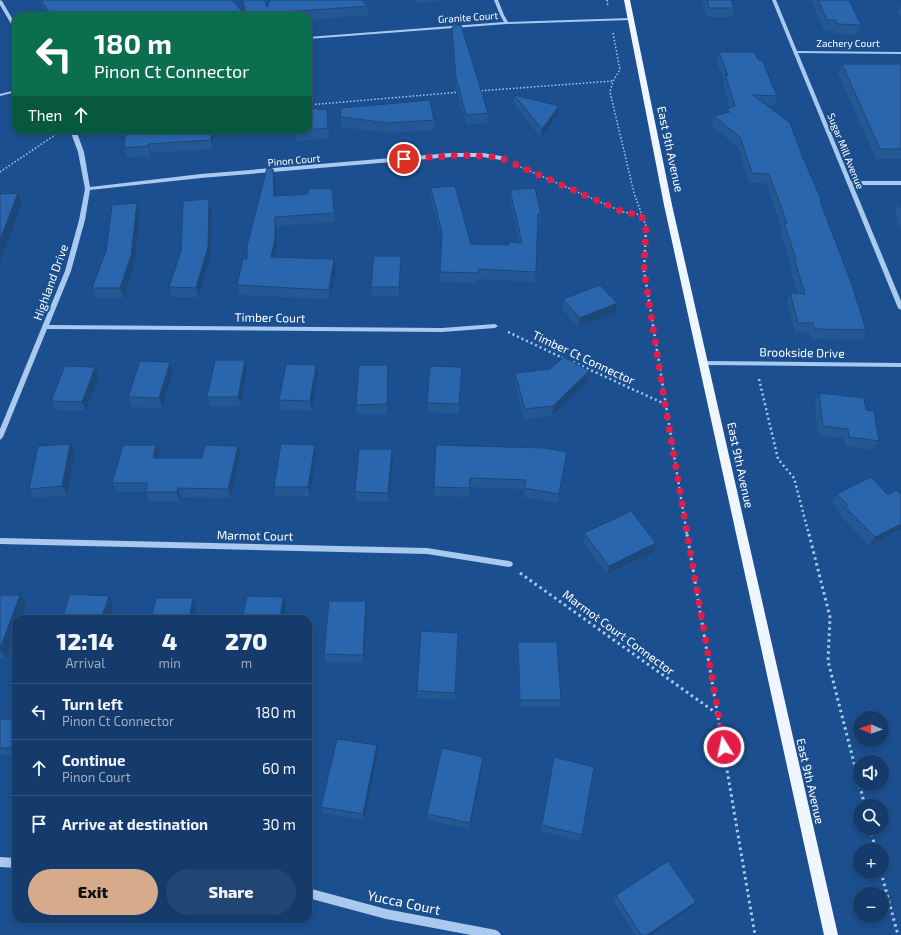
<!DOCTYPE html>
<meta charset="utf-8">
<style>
body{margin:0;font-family:"Exo 2",sans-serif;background:#214673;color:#f1f3f6;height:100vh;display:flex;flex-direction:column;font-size:15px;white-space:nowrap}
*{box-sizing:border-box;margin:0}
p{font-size:13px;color:#9dadc1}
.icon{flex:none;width:22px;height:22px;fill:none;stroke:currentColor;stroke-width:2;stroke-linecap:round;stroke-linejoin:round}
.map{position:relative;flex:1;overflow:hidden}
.drawer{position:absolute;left:12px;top:615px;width:300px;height:308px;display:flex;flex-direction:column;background:#143b6b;border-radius:12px;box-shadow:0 2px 6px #0003,0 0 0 1px #33557e}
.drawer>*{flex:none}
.top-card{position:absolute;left:12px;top:12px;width:300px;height:122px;border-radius:12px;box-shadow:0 2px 6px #0003,0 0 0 1px #33557e;background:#0b6e4f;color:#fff;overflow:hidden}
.needle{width:26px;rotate:272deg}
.tools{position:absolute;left:853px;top:711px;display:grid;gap:8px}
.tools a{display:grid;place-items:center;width:36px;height:36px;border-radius:50%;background:#143b6b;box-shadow:0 2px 6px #0003,0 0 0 1px #33557e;font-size:20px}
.pin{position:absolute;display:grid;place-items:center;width:34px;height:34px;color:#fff;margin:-17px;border:2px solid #fff;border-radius:50%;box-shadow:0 1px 4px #0007}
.me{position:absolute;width:44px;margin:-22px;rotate:350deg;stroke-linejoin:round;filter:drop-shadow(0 0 3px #0008)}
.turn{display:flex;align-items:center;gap:14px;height:84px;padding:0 16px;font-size:18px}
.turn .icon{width:52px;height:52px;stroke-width:2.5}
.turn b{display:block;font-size:28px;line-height:34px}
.then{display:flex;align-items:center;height:38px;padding:0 16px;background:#0003;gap:8px;font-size:15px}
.eta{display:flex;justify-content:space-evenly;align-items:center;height:68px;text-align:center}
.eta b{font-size:24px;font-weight:800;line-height:28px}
.primary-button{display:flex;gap:8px;margin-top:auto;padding:8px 16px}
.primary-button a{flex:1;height:46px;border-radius:24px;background:#d6ab8b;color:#111;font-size:16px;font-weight:800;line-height:46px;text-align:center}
.primary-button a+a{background:#214673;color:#f1f3f6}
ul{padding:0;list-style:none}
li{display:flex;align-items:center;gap:12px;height:56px;padding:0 16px;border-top:1px solid #33557e}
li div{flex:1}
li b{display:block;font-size:15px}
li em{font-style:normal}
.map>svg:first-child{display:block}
</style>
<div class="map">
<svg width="901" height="935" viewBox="0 0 901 935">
<rect width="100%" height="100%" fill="#1b4f8f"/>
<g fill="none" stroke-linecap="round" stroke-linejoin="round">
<path stroke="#a9c9ee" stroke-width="1.5" stroke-dasharray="1.5 2" stroke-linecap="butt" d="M 607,0 L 608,7
M 613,33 L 620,70 L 613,81 L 610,92 L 634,193 L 646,226 L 646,231
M 478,91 L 613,81
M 308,105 L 461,92
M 514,164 L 623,212 L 641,215
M 0,172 L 58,133"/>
<path stroke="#a9c9ee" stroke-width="2.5" stroke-dasharray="2 3" stroke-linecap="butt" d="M 646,230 L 644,270 L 687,535
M 508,332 L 565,359
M 573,362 L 665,404
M 759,379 L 778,459 L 794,478 L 809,535"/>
<path stroke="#a9c9ee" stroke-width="3" stroke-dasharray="2.5 3.5" stroke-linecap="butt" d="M 687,534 L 755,935
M 809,534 L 830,617 L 828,661 L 865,806
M 520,573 L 719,715
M 870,828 L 876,850
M 881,872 L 898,935"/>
<path fill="#a9c9ee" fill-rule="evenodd" d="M 0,0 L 2,1 L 16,25 L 16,30 L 14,29 L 0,5 Z
M 494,0 L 498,0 L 504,15 L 508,22 L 630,18 L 632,19 L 630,20 L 507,24 L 308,39 L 308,37 L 504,22 L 500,15 Z
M 772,0 L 776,0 L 797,51 L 901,52 L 901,54 L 798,53 L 851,181 L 901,181 L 901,185 L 853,185 L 901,301 L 901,310 L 898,308 Z
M 16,90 L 16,92 L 0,96 L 0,94 Z
M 70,130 L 76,130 L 84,152 L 90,187 L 201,174 L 451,153 L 483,153 L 501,156 L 504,158 L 501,160 L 483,157 L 451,157 L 201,178 L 90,190 L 85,220 L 71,271 L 49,325 L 442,328 L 495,324 L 498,326 L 495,328 L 442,332 L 47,329 L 3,437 L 0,440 L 0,429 L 65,271 L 79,220 L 85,189 L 78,152 Z
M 702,361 L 901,363 L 901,367 L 704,365 L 701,363 Z
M 0,538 L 427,548 L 509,561 L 512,562 L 513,564 L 512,566 L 509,567 L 427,554 L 0,544 Z
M 0,857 L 16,858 L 16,868 L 0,867 Z
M 308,888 L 386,909 L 496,930 L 499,932 L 501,935 L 471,935 L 386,919 L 308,898 Z"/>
<path fill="#f0f6ff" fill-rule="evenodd" d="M 624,0 L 630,0 L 672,205 L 838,935 L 824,935 L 664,205 Z"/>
</g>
<path fill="#245895" d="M 40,0 L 232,0 L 246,16 L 49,16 L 42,6 Z
M 242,0 L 265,0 L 267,7 L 367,6 L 368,15 L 308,20 L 308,16 L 246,16 Z
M 415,0 L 450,0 L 415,3 Z
M 702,0 L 731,0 L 734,8 L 732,17 L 707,17 Z
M 811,0 L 849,0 L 861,25 L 858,34 L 835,34 L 833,30 L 824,30 Z
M 901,5 L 901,17 L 898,12 Z
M 452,27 L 488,113 L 487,123 L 466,125 L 456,88 L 452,36 Z
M 719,52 L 758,60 L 777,96 L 775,105 L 766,105 L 803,158 L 822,201 L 821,203 L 866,330 L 862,340 L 811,339 L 809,333 L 795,332 L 787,303 L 790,293 L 798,294 L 790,268 L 791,265 L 781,233 L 782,229 L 766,183 L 749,183 L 738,147 L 712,126 L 714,116 L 725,113 L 726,109 L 730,107 L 723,84 L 724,80 L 717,62 Z
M 842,64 L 901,64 L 901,159 L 876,159 L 838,73 Z
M 514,95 L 559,106 L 558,115 L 541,138 L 514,104 Z
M 318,110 L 328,118 L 329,138 L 297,141 L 296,130 Z
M 340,117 L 434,120 L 434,130 L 390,133 L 341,127 Z
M 213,130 L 213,149 L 151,153 L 151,156 L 127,158 L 124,148 Z
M 273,169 L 275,178 L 275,196 L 308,194 L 332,188 L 335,222 L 276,226 L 277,249 L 275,257 L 334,259 L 336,269 L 330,299 L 239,295 L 237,285 L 247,259 Z
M 431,188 L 471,244 L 509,245 L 519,243 L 510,199 L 510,190 L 541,214 L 540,223 L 538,223 L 535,282 L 477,279 L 477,283 L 440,282 L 440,272 L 442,241 L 431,198 Z
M 209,199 L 212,209 L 211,257 L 198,297 L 172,297 L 169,287 Z
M 899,203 L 901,203 L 901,229 L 895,213 Z
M 140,213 L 134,266 L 124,298 L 96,298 L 92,288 Z
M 401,256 L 401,266 L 399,296 L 372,296 L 371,287 Z
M 563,299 L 617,303 L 616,312 L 578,327 L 562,309 Z
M 170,362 L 173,372 L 162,408 L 132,407 L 128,397 Z
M 316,365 L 318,374 L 312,410 L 281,410 L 279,400 Z
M 388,365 L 389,374 L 387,414 L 357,414 L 356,405 Z
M 95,367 L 99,377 L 86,411 L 56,410 L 51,401 Z
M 247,370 L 241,406 L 210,406 L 207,397 Z
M 589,371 L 588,381 L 552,416 L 524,419 L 515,382 L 515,373 Z
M 462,377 L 459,414 L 427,412 L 427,403 Z
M 819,393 L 866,410 L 879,441 L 873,450 L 845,446 L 844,438 L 818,435 L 815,402 Z
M 156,445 L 160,454 L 159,458 L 202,458 L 240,455 L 231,498 L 181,497 L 180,501 L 149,501 L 146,492 L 116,492 L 112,483 Z
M 567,452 L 558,503 L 523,497 L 524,489 L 469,487 L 469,497 L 434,496 L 434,487 Z
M 75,453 L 67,495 L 34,498 L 29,489 Z
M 316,454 L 310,496 L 276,496 L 274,487 Z
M 393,459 L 389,502 L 356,501 L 355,492 Z
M 837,494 L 901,495 L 901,529 L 869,546 L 840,515 L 841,512 L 832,503 Z
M 584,533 L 654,552 L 607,574 L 583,542 Z
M 0,595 L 26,604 L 20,619 L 16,619 L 6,658 L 0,658 Z
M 367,609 L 364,662 L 326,662 L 324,654 Z
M 458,641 L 455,700 L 417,698 L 417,691 Z
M 518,642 L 561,700 L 559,707 L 519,707 L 517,649 Z
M 0,719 L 16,719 L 16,755 L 0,755 Z
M 378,752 L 364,820 L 323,813 L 321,807 Z
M 483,757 L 483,764 L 470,829 L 428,820 L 427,814 Z
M 554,757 L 582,835 L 580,841 L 540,831 Z
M 616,895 L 696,902 L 692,907 L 651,935 L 635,935 L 613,900 Z"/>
<path fill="#1d4779" d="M 559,106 L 558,115 L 541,138 L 542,129 Z
M 211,130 L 213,130 L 213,149 L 211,140 Z
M 148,144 L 151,153 L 151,156 L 148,146 Z
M 273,169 L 275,178 L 276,206 L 274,196 Z
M 18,193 L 22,203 L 0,262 L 0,240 Z
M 209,199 L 212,209 L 211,257 L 198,297 L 196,288 Z
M 137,203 L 140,213 L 134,266 L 124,298 L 120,288 Z
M 275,217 L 276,226 L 277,249 L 273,267 L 271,257 Z
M 401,256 L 401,266 L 399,296 L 399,287 Z
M 334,259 L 336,269 L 330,299 L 329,290 Z
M 617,303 L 616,312 L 578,327 L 580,318 Z
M 245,360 L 247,370 L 241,406 L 238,397 Z
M 170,362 L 173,372 L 162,408 L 159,398 Z
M 316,365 L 318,374 L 312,410 L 310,401 Z
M 388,365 L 389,374 L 387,414 L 387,404 Z
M 95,367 L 99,377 L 86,411 L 82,402 Z
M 462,367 L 462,377 L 459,414 L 459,404 Z
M 589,371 L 588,381 L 552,416 L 553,406 Z
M 70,444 L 75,453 L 67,495 L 62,486 Z
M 156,445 L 160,454 L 156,467 L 153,458 Z
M 315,445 L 316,454 L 310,496 L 308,487 Z
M 238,446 L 240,455 L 231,498 L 228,489 Z
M 392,449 L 393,459 L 389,502 L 388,493 Z
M 178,488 L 181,497 L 180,501 L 177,492 Z
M 901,524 L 901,529 L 869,546 L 875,537 Z
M 656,543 L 654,552 L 607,574 L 609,566 Z
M 20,595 L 26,604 L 20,619 L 16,619 L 16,630 L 6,658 L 0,650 L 0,649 Z
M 109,596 L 113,604 L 109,619 L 101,619 Z
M 283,597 L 286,605 L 283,619 L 280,619 Z
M 193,598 L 197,607 L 194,619 L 189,619 Z
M 366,601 L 367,609 L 364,662 L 363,655 Z
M 377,745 L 378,752 L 364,820 L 363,814 Z
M 483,757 L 483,764 L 470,829 L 470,823 Z
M 696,902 L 692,907 L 651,935 L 647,935 Z"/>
<path fill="#2a66ad" stroke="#1d4779" d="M 41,0 L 232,0 L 245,15 L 237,16 L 51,16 Z
M 243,0 L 265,0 L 267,7 L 270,0 L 362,0 L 367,6 L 246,15 Z
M 707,0 L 731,0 L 734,8 L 709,8 Z
M 818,0 L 849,0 L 861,25 L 838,24 L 836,20 L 827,20 Z
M 461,25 L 488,113 L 466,115 L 456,78 L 452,27 Z
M 719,52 L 755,52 L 758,60 L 762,60 L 777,96 L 753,95 L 790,123 L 803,158 L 822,201 L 820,201 L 852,285 L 866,330 L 815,329 L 813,323 L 798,323 L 790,293 L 805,294 L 794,259 L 796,259 L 784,223 L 787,223 L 769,174 L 752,173 L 740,137 L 714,116 L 730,112 L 726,109 L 735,106 L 725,74 L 728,76 Z
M 842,64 L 901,64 L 901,149 L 880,149 Z
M 514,95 L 559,106 L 542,129 Z
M 430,100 L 434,120 L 389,123 L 340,117 L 341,108 Z
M 318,108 L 318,110 L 327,109 L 328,128 L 296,131 L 296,130 L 308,130 L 308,109 Z
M 126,130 L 211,130 L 211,140 L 148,144 L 148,146 L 124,148 Z
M 267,168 L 273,169 L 274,196 L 308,194 L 308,189 L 332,188 L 334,213 L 275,217 L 275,239 L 271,257 L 334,259 L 329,290 L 237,285 L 243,259 L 247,259 L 247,246 Z
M 455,186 L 471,244 L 509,245 L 509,242 L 522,243 L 510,190 L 535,188 L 541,214 L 538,214 L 536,272 L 478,269 L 478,273 L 440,272 L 442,233 L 431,188 Z
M 18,193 L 0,240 L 0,194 Z
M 209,199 L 208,247 L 196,288 L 169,287 L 181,251 L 183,201 Z
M 137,203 L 131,256 L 120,288 L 92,288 L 106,251 L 112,205 Z
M 899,203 L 901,203 L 901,208 Z
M 374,256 L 401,256 L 399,287 L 371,287 Z
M 600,285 L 617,303 L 580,318 L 563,299 Z
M 564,357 L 589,371 L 553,406 L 525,409 L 515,373 L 550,369 Z
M 215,360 L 245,360 L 238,397 L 207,397 Z
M 140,361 L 170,362 L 159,398 L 128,397 Z
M 286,364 L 316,365 L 310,401 L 279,400 Z
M 359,365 L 388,365 L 387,404 L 356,405 Z
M 65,366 L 95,367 L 82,402 L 51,401 Z
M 430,366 L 462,367 L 459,404 L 427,403 Z
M 819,393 L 864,398 L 866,410 L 874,411 L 879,441 L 849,437 L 848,429 L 823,426 Z
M 70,444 L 62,486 L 29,489 L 38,446 Z
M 281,444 L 315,445 L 308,487 L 274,487 Z
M 123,445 L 156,445 L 153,458 L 202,458 L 205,445 L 238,446 L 228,489 L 178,488 L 177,492 L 145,492 L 148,483 L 112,483 Z
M 436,445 L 544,448 L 567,452 L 559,494 L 524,488 L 526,480 L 470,478 L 469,488 L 434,487 Z
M 359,449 L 392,449 L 388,493 L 355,492 Z
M 871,477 L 888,495 L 896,490 L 901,495 L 901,524 L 875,537 L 845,507 L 848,505 L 837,494 Z
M 631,511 L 656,543 L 609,566 L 584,533 Z
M 70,594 L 109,596 L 101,619 L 62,619 Z
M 0,595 L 20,595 L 0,649 Z
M 247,596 L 283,597 L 280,619 L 242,619 Z
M 156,598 L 193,598 L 189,619 L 151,619 Z
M 329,601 L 366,601 L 363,655 L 324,654 Z
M 421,631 L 458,633 L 455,693 L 417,691 Z
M 518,642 L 557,642 L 561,700 L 520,700 Z
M 0,719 L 16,719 L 16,748 L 0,748 Z
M 337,739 L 377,745 L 363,814 L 321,807 Z
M 442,748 L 483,757 L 470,823 L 427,814 Z
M 554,757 L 594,767 L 582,835 L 542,825 Z
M 668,861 L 696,902 L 647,935 L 641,935 L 616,895 Z"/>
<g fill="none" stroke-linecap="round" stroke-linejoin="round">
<path stroke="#e11d48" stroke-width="7" stroke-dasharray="0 12.6" d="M 404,159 C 436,157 469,153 501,158 L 623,212 L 641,215 L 646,226 L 644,270 L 665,404 L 724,747"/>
</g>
<g text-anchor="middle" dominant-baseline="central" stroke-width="4" stroke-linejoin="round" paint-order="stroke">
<g font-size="10" fill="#fff" stroke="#1b4f8f">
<text transform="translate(468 17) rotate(-4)">Granite Court</text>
<text x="848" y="43">Zachery Court</text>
<text transform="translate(846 151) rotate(68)">Sugar Mill Avenue</text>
<text transform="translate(294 160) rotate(-5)">Pinon Court</text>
</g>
<g font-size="12" fill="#fff" stroke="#1b4f8f">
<text transform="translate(671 149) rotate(78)">East 9th Avenue</text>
<text transform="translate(50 282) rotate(-70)">Highland Drive</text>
<text transform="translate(270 317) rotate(1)">Timber Court</text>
<text transform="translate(802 352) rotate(1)">Brookside Drive</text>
<text transform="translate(584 357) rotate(25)">Timber Ct Connector</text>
<text transform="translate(741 465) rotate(78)">East 9th Avenue</text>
<text transform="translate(255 535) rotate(1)">Marmot Court</text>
<text transform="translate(619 632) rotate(36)">Marmot Court Connector</text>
<text transform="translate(811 781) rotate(77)">East 9th Avenue</text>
</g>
<g font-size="14" fill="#fff" stroke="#1b4f8f">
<text transform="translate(404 902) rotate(12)">Yucca Court</text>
</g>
</g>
</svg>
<div class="tools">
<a><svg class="needle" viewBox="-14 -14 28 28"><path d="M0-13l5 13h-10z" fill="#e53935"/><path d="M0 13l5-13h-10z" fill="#9dadc1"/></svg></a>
<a><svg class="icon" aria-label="sound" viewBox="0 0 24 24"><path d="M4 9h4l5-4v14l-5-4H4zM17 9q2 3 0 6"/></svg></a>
<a><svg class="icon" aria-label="search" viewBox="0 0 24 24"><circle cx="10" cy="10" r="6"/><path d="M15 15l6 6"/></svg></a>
<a>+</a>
<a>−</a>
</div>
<div class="pin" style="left:404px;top:159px;background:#d93025"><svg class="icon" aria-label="arrive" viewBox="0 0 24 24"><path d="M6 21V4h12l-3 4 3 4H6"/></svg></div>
<svg class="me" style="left:724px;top:747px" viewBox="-20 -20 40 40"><circle r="17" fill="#e11d48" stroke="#fff" stroke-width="3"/><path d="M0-11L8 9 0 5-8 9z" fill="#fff"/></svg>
<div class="top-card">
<div class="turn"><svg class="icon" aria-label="left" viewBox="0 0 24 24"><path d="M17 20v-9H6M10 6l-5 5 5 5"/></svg><div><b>180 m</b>Pinon Ct Connector</div></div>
<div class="then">Then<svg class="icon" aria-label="ahead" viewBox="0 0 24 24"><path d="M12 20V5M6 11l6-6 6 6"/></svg></div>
</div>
<section class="drawer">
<div class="eta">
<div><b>12:14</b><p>Arrival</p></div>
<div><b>4</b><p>min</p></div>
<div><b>270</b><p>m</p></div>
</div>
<ul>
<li><svg class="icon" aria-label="left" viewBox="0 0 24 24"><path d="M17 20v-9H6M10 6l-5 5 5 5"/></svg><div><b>Turn left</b><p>Pinon Ct Connector</p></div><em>180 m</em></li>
<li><svg class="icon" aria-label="ahead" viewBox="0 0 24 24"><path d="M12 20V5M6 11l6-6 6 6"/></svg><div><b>Continue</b><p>Pinon Court</p></div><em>60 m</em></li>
<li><svg class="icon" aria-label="arrive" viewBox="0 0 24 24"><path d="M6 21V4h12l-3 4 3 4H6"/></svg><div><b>Arrive at destination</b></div><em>30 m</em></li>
</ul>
<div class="primary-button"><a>Exit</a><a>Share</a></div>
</section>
</div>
